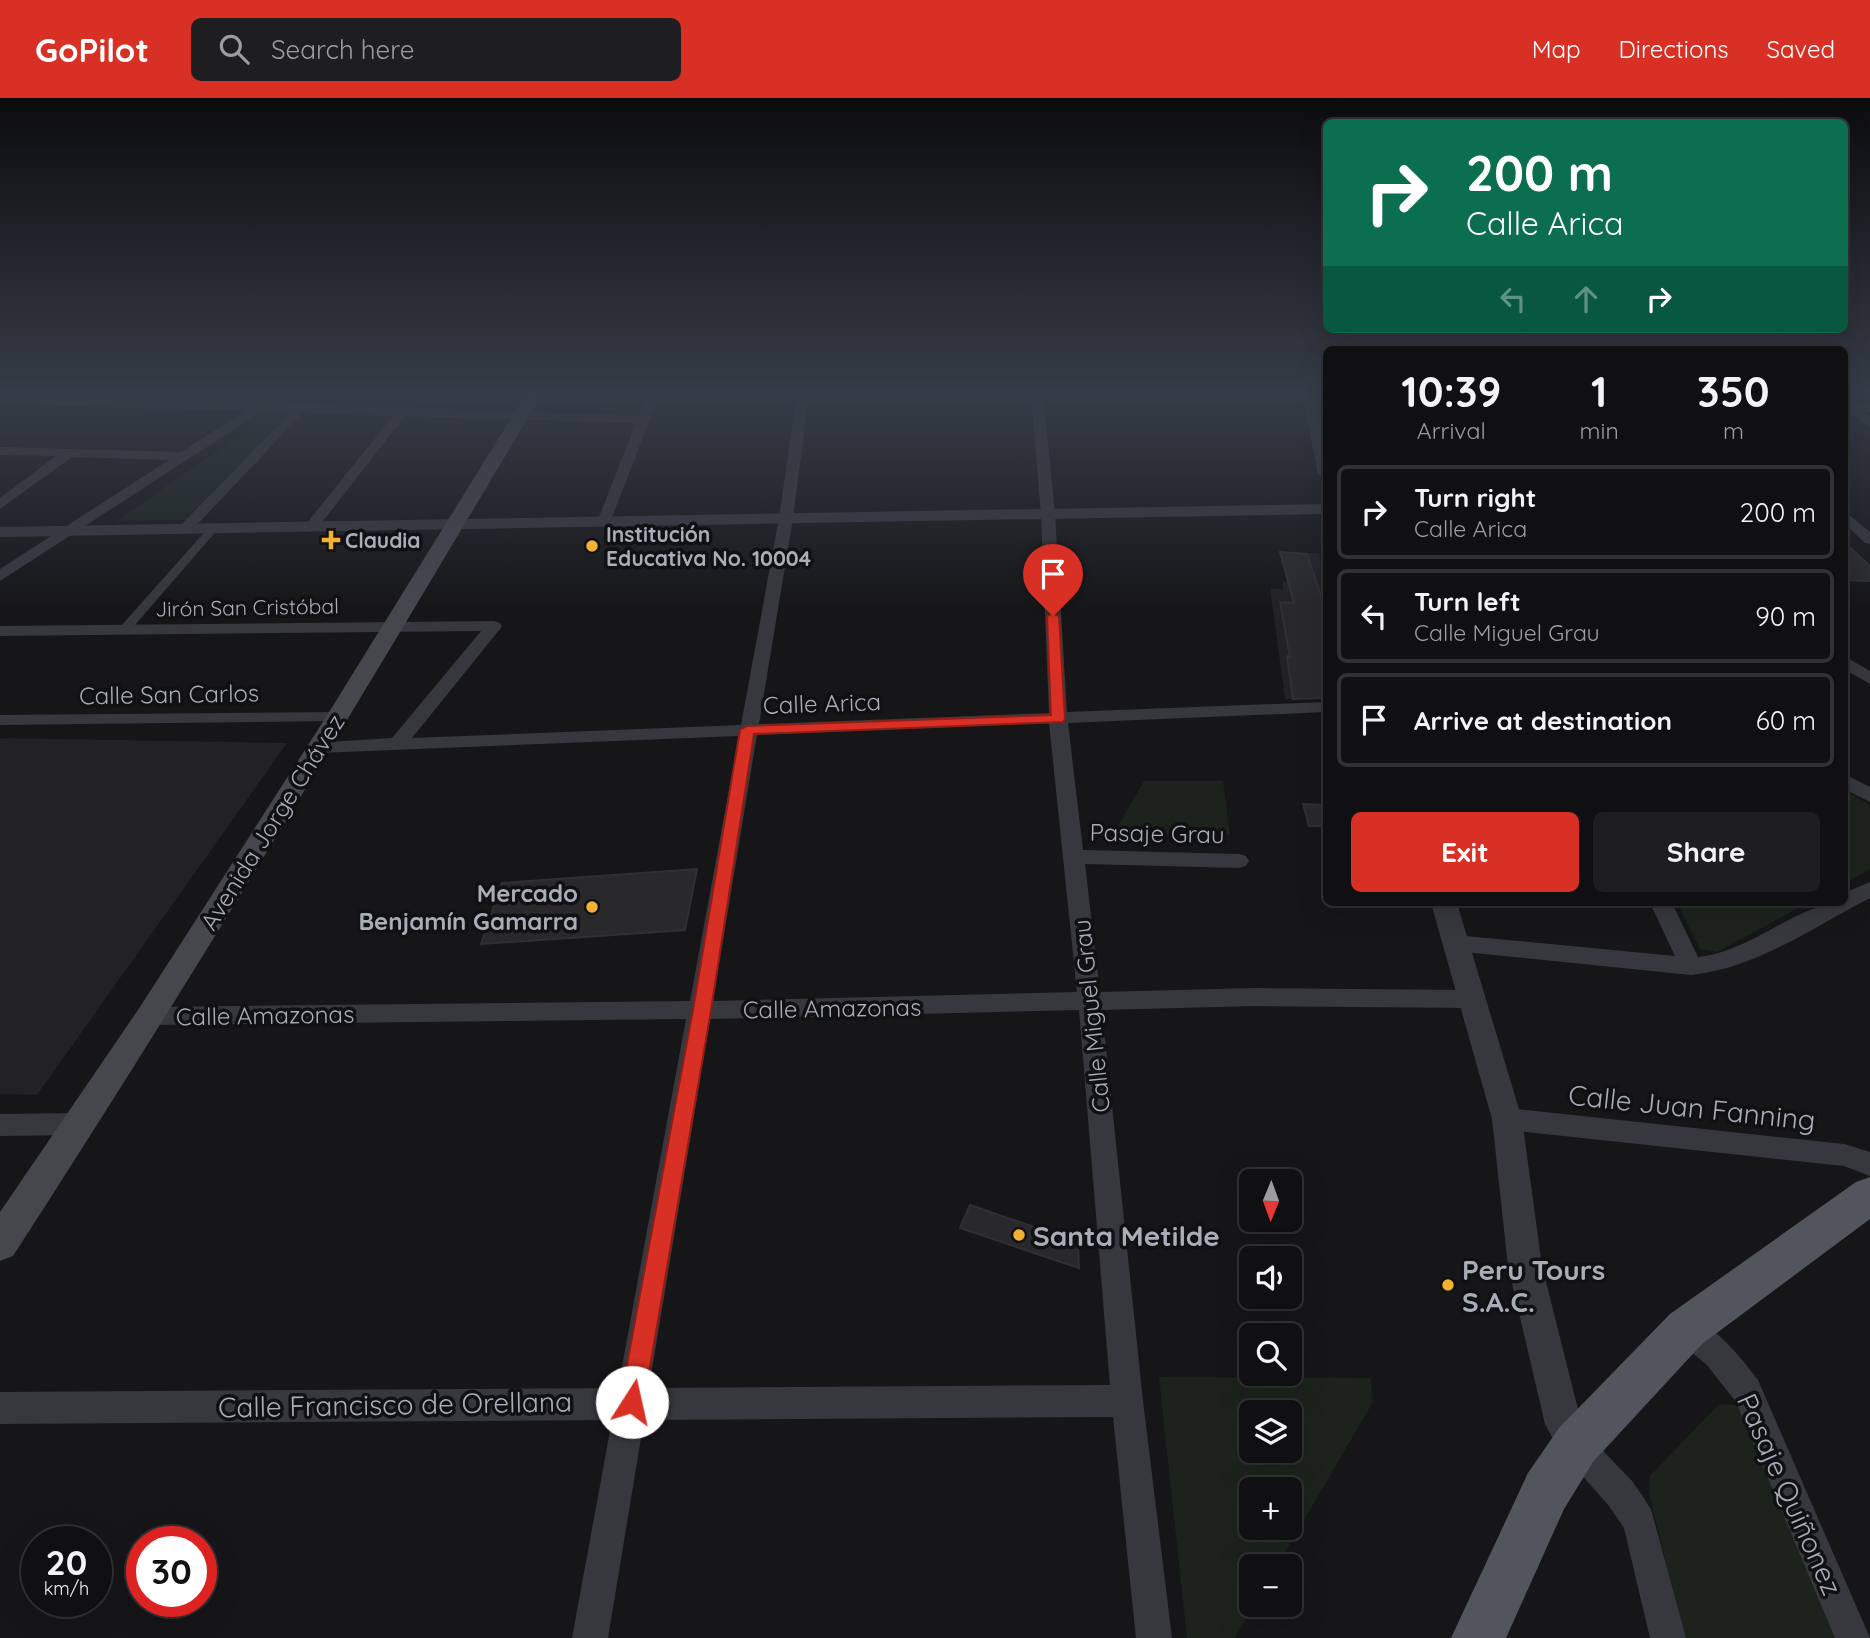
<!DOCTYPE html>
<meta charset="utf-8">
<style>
body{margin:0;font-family:Quicksand,sans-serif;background:#1e1e20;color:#f1f3f6;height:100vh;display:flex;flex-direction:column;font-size:26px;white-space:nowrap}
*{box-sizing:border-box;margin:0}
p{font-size:23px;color:#9c9d9f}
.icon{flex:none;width:38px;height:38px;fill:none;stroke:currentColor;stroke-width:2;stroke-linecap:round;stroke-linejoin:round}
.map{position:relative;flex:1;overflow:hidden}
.side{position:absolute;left:1323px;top:248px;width:525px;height:560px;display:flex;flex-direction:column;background:#101012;border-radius:10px;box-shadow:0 7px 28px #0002,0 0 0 2px #303032}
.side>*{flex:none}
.guide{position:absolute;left:1323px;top:21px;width:525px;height:214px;border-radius:10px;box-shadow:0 7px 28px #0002,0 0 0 2px #303032;background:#0b6e4f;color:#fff;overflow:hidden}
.needle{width:46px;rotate:181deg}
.tools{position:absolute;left:1239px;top:1071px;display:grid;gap:14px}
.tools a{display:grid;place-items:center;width:63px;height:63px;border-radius:10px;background:#101012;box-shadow:0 7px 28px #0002,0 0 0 2px #303032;font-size:35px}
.speed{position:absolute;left:21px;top:1428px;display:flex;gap:14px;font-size:35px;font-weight:700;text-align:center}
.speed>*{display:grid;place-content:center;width:91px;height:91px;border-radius:50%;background:#101012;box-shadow:0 7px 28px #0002,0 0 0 2px #303032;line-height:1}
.speed small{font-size:18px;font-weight:400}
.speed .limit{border:10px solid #d22;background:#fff;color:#111}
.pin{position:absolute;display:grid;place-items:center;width:60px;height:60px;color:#fff;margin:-72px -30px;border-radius:50% 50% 50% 0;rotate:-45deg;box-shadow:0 0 7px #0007}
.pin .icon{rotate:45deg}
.me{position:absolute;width:77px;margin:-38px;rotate:10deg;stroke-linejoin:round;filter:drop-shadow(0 0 5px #0008)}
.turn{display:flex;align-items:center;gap:24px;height:147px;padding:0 28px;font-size:32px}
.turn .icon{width:91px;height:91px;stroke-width:2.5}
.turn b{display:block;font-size:49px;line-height:60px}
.lanes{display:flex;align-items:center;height:66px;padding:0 28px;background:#0003;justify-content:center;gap:35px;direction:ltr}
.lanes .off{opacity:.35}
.eta{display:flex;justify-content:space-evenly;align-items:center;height:119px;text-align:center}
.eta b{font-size:42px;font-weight:700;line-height:49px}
.primary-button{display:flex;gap:14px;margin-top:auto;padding:14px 28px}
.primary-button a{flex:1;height:80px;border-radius:10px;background:#d93025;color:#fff;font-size:28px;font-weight:700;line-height:80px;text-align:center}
.primary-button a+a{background:#1e1e20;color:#f1f3f6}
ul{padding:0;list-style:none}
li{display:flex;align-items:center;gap:21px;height:94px;margin:0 14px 10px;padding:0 14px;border:4px solid #303032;border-radius:10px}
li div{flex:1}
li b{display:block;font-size:26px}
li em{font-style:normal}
header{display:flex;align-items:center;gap:42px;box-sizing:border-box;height:98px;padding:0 35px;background:#d93025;color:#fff}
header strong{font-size:33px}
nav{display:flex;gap:38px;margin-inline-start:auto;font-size:24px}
.search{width:490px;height:63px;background:#1e1e20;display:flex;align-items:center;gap:18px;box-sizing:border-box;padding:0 24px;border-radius:10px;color:#9c9d9f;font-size:26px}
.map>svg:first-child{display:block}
</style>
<header>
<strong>GoPilot</strong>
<div class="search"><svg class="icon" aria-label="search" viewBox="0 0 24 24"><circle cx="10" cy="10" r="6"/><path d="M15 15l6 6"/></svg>Search here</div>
<nav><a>Map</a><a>Directions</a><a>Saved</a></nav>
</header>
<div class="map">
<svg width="1870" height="1540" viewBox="0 0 1870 1540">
<rect width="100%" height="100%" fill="#161618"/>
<path fill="#222225" d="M 1280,454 L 1319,455 L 1326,489 L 1326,600 L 1285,601 L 1270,490 L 1283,491 L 1283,484 L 1288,483 Z
M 0,640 L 287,645 L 37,997 L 0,996 Z"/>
<path fill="#1c231d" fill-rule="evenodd" d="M 270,316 L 289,317 L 185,422 L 117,423 Z
M 1144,683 L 1223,683 L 1230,737 L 1113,737 Z
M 1844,692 L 1870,707 L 1870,771 L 1845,785 Z
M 1677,805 L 1808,805 L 1717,854 L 1700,851 Z
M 1159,1279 L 1370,1280 L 1373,1304 L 1277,1468 L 1251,1468 L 1251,1507 L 1254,1507 L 1235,1540 L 1187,1540 ZM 1290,1314 L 1290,1353 L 1251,1353 L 1251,1314 ZM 1251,1391 L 1290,1391 L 1290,1430 L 1251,1430 Z
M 1719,1306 L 1737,1307 L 1751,1320 L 1845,1540 L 1684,1540 L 1649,1394 L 1650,1378 Z"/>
<path fill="#29292c" stroke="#303034" stroke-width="2" d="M 1844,444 L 1870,468 L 1870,483 L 1844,482 Z
M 1280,454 L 1307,456 L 1324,507 L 1326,518 L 1326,600 L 1293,601 L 1287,558 L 1290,559 L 1280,504 L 1294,505 Z
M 1303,706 L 1326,707 L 1326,728 L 1309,728 Z
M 697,771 L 685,832 L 481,846 L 502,785 Z
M 970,1107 L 1078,1144 L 1079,1170 L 960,1130 Z"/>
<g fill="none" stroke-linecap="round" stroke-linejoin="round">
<path fill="#37383d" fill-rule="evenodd" d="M 210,428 L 219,430 L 128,535 L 120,535 L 120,529 Z"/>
<path fill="#37383d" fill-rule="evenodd" d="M 652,296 L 658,300 L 609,427 L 604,428 L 597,424 L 636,325 L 405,318 L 316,432 L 306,432 L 304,429 L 306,426 L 393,318 L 303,315 L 190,434 L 180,434 L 178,431 L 180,428 L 290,315 L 261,314 L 0,483 L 0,471 L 169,362 L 72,359 L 0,411 L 0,400 L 56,358 L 0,357 L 0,349 L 181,354 L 245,313 L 0,306 L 0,298 L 262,304 L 639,318 L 646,300 Z
M 797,296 L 809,296 L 793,420 L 759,626 L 1049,615 L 1041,416 L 1031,296 L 1043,296 L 1055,416 L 1067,614 L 1326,604 L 1326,614 L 1068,625 L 1083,752 L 1239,756 L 1246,758 L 1249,763 L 1246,768 L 1239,770 L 1085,766 L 1100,894 L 1255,890 L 1470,892 L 1478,895 L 1482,901 L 1478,907 L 1470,910 L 1255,908 L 1102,912 L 1143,1303 L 1172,1540 L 1136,1540 L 1113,1319 L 644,1322 L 608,1540 L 572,1540 L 612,1322 L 0,1326 L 0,1294 L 618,1290 L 686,921 L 151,927 L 143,925 L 139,918 L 143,911 L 151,909 L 690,903 L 739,638 L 319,655 L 312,653 L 310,649 L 312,645 L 392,640 L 481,533 L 0,538 L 0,528 L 494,523 L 500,525 L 502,528 L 500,531 L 412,640 L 741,627 L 779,420 ZM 1049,625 L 1077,894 L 713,903 L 757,637 ZM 1079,912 L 1110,1287 L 649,1290 L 710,921 Z
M 1844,302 L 1870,319 L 1870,329 L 1844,311 Z
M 1844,413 L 1870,434 L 1870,446 L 1865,445 L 1844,425 Z
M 1844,558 L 1870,573 L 1870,586 L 1844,571 Z
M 338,614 L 344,615 L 347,619 L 344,623 L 0,627 L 0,617 Z
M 1844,676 L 1870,689 L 1870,704 L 1844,691 Z
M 1870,784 L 1870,800 C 1811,830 1758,870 1691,877 L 1455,853 L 1447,851 L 1444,845 L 1447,839 L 1455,837 L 1675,858 L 1650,805 L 1672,805 L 1698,859 C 1754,853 1796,805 1844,805 L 1844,795 Z
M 1507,1010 L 1844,1046 L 1870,1054 L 1870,1078 L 1844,1068 L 1507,1032 L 1498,1029 L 1494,1021 L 1498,1013 Z
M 78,1015 L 87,1018 L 91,1026 L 87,1034 L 78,1037 L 0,1038 L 0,1016 Z
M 1686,1217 C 1717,1229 1738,1256 1758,1282 L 1870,1540 L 1835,1540 L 1736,1304 L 1707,1267 L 1675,1241 L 1671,1231 L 1675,1221 Z
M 1576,1331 L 1587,1336 L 1633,1384 L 1651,1411 L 1686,1540 L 1650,1540 L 1624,1430 L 1609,1408 L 1565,1358 L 1560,1347 L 1565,1336 Z"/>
<path fill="#37383d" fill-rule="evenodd" d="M 1302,296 L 1316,296 L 1326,343 L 1326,381 L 1318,376 Z
M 1844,306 L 1870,306 L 1870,314 L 1844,314 Z
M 1326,406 L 1326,416 L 0,439 L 0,429 Z
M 1431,805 L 1457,805 L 1522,1021 L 1542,1168 L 1580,1319 L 1595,1347 L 1589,1360 L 1576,1366 L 1563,1360 L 1545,1326 L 1508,1168 L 1492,1021 Z"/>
<path fill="#45474d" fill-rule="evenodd" d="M 526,296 L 542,296 C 370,586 196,875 13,1158 L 0,1163 L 0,1114 L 140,909 L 326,619 Z"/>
<path fill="#53555c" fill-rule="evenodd" d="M 1870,1079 L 1870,1121 L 1702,1246 L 1593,1364 L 1564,1411 L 1506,1540 L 1451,1540 L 1528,1375 L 1559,1330 L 1670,1216 L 1856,1084 Z"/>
</g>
<linearGradient id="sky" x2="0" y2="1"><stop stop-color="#0c0c0d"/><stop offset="0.58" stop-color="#363c48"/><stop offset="1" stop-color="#363c48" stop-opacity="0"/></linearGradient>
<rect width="1870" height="511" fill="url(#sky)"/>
<path fill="#d93025" stroke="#8d1f18" stroke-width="2" d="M 1053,515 L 1059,518 L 1065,621 L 1063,624 L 754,636 L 711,912 L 644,1304 L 641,1312 L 632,1316 L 624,1312 L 620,1304 L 693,912 L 740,632 L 747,628 L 1051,617 L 1047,518 Z"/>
<g fill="#f2b134" stroke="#111113" stroke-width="2.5">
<path d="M327.5 431.5h7v7h7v7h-7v7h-7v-7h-7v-7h7z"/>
<circle cx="592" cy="448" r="7"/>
<circle cx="592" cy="809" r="7"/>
<circle cx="1019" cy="1137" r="7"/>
<circle cx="1448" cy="1187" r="7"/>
</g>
<g text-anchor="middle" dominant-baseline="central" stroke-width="7" stroke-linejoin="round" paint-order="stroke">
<g font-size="21" font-weight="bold" fill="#a8adb8" stroke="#111113" text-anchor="start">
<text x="606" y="436">Institución<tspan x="606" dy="24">Educativa No. 10004</tspan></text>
<text x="345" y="442">Claudia</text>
</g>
<g font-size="21" fill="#a8adb8" stroke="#111113">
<text transform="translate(247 509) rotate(-1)">Jirón San Cristóbal</text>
</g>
<g font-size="24" fill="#a8adb8" stroke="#111113">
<text transform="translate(169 596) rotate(-1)">Calle San Carlos</text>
<text transform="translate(822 605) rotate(-2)">Calle Arica</text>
<text transform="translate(272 724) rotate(-58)">Avenida Jorge Chávez</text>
<text transform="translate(1157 735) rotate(1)">Pasaje Grau</text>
<text transform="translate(832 910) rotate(-1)">Calle Amazonas</text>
<text transform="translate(265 917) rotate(-1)">Calle Amazonas</text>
<text transform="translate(1091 918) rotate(-96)">Calle Miguel Grau</text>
</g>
<g font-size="24" font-weight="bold" fill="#a8adb8" stroke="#111113" text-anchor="end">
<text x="578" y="795">Mercado<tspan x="578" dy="28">Benjamín Gamarra</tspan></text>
</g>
<g font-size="28" fill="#a8adb8" stroke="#111113">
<text transform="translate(1692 1009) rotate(6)">Calle Juan Fanning</text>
<text transform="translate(395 1306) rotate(-1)">Calle Francisco de Orellana</text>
<text transform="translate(1790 1396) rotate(66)">Pasaje Quiñonez</text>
</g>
<g font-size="28" font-weight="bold" fill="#a8adb8" stroke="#111113" text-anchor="start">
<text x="1033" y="1137">Santa Metilde</text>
<text x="1462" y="1171">Peru Tours<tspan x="1462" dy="32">S.A.C.</tspan></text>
</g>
</g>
</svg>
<div class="tools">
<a><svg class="needle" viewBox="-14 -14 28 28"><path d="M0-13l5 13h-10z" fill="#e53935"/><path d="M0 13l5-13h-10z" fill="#9c9d9f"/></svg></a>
<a><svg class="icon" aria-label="sound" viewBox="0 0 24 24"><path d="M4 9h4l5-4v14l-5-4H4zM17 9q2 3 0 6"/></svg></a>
<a><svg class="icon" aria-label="search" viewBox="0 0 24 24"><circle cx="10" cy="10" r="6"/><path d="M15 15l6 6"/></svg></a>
<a><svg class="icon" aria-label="layers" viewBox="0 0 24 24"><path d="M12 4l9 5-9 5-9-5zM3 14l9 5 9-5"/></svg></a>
<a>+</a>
<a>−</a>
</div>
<div class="speed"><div>20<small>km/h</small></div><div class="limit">30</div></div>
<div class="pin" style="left:1053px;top:518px;background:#d93025"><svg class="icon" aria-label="arrive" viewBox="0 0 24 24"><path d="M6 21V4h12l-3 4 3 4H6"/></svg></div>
<svg class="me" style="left:632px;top:1304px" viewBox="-20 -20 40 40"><circle r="19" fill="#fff"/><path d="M0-13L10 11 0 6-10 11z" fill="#d93025"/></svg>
<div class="guide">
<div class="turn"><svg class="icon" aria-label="right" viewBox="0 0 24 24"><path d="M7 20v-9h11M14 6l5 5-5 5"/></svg><div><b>200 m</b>Calle Arica</div></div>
<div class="lanes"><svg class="icon off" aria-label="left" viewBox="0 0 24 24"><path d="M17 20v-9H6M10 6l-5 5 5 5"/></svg><svg class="icon off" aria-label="ahead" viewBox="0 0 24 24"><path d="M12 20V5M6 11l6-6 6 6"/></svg><svg class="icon" aria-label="right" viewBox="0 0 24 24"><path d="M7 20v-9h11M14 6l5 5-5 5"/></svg></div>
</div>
<section class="side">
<div class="eta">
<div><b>10:39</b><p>Arrival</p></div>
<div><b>1</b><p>min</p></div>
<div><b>350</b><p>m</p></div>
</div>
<ul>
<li><svg class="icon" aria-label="right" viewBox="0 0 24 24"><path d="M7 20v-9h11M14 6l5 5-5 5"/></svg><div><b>Turn right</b><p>Calle Arica</p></div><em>200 m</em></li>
<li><svg class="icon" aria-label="left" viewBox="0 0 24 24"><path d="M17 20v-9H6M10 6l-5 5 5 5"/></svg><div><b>Turn left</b><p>Calle Miguel Grau</p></div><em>90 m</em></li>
<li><svg class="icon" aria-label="arrive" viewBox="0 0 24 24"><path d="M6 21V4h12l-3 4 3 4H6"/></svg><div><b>Arrive at destination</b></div><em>60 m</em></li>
</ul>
<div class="primary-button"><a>Exit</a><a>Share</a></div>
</section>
</div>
